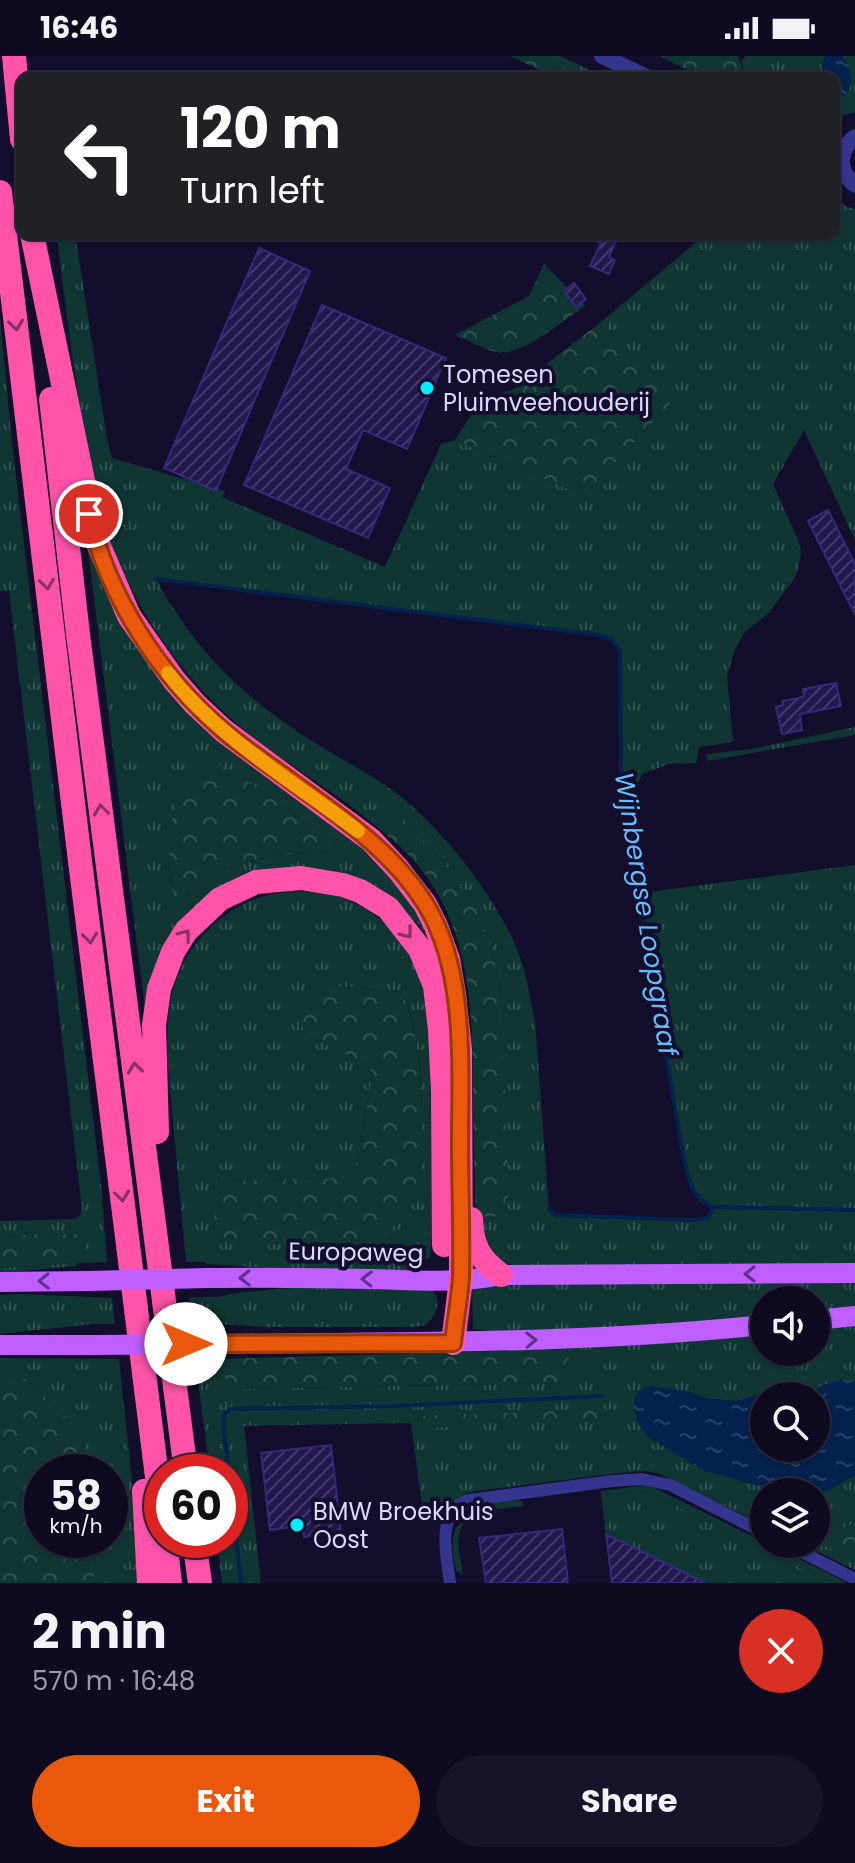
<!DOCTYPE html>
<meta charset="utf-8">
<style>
body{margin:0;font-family:Poppins,sans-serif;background:#171329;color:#f1f3f6;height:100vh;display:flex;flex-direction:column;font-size:30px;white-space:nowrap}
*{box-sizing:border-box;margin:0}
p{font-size:26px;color:#9b9aa5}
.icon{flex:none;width:44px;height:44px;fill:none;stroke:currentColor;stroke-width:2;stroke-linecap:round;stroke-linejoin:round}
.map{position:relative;height:1527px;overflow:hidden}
.side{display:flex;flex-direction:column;background:#0e0a20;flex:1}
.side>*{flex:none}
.guide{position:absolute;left:16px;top:16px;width:824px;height:168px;border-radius:16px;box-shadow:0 2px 6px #0004,0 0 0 2px #2e2b3e;background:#202124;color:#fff;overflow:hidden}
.tools{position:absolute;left:750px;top:1230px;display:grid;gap:16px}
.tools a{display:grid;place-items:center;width:80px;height:80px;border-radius:50%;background:#0e0a20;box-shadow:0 2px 6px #0004,0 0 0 2px #2e2b3e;font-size:40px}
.speed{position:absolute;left:24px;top:1398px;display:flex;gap:16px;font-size:40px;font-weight:700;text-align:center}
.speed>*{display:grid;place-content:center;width:104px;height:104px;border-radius:50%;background:#0e0a20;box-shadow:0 2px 6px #0004,0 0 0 2px #2e2b3e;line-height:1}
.speed small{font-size:20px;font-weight:400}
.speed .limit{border:12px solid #d22;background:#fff;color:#111}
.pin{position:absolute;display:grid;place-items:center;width:68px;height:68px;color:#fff;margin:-34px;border:4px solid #fff;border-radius:50%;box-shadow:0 2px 8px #0007}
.me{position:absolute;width:88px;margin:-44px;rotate:90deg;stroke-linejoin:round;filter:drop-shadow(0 0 6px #0008)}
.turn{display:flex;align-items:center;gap:28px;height:168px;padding:0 32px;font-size:36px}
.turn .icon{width:104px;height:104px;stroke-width:2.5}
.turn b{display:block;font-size:56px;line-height:68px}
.round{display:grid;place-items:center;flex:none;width:84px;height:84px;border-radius:42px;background:#171329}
.headline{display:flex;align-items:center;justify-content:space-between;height:136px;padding:0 32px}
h1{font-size:48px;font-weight:700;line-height:60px}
.action{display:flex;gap:16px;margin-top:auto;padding:16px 32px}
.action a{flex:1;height:92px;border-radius:48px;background:#ea580c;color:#fff;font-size:32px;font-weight:700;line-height:92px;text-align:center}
.action a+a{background:#171329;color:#f1f3f6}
.status{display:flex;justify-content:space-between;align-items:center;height:56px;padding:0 40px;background:#0e0a20;direction:ltr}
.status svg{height:22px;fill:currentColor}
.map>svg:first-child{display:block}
</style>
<div class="status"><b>16:46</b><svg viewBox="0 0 49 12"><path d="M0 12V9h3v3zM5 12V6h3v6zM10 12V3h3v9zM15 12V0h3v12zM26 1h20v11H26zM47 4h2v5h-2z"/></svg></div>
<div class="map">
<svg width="855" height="1527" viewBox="0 0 855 1527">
<defs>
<pattern id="grass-tufts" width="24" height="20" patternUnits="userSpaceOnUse" patternTransform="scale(2)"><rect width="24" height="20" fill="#103633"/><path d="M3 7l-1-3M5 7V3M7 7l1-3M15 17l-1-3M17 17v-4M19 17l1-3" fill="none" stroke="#325252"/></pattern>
<pattern id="forest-crowns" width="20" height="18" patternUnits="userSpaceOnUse" patternTransform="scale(2)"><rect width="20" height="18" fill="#103633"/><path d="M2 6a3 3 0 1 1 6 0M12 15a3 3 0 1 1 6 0" fill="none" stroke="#325252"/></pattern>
<pattern id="water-ripples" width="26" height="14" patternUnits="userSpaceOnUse" patternTransform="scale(2)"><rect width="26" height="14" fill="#05214d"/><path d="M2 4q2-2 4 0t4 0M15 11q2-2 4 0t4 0" fill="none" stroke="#294068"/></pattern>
<pattern id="building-hatch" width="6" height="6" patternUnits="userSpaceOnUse" patternTransform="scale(2)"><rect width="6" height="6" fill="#22184e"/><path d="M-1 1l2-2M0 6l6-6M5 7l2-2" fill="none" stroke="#423969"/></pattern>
</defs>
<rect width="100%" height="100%" fill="#120e2b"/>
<path fill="url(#grass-tufts)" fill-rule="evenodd" d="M 541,0 L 560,0 L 606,22 L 583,22 L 583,20 Z
M 746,0 L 855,0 L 855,56 L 834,62 L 834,22 L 746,22 L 741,4 Z
M 834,142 L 847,151 L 855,153 L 855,484 L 804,374 L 773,428 L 799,486 L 801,497 L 798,514 L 793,525 L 783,537 L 770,556 L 744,577 L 734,596 L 727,620 L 733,686 L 699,691 L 696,707 L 669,708 L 642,718 L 635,734 L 649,836 L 855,809 L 855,1208 L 521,1211 C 485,1204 487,1192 476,1161 L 507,1153 L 502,944 L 492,893 L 443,805 L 398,757 L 392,756 L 376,770 C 328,730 271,700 226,658 C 173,609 131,545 108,477 C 90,422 80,355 72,298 C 67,258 61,218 57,178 L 75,178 L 107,383 L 112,402 L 225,435 L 222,441 L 385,511 L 441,388 L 455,384 L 584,440 L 674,342 L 601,266 L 706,178 L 834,178 ZM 157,523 L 597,579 C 615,585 620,588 621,607 L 621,714 L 623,745 L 684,1104 C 689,1127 691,1142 713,1152 L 708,1162 L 695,1164 L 555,1159 L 549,1153 L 535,966 C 531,947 528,926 522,907 C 504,850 441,769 392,734 C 364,714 333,699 304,680 C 255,648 210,609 178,559 C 170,547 162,536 157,523 Z
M 0,261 L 12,387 L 101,1129 L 107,1206 L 78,1207 L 76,1210 L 0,1217 L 0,1212 L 77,1207 L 77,1178 L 0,1180 L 0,1165 L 75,1163 L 80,1160 L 82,1152 L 9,535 L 0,535 Z
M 84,462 L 141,588 L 403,827 L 440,902 L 419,869 L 395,848 L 335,819 L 200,852 L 147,969 ZM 254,730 L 333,784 L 335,788 L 329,795 L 272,800 L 245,807 L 226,815 L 187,840 L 173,839 L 170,823 L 169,790 Z
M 855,671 L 855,679 L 707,705 L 707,698 L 752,693 Z
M 293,835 C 308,836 323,836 337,840 C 376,852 407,883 422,920 C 426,931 427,945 429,957 L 433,1169 L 430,1201 L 420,1208 L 402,1217 L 309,1214 L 206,1208 L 205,1206 L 186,1206 L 167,1000 C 168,977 167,953 174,931 C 186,888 225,849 269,839 C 277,837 285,836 293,835 ZM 326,929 L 400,936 C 422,960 425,1074 420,1108 C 417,1126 408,1145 401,1161 L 221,1125 L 338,1122 L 349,1117 L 355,1113 L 373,1018 L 365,1007 L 304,978 C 299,959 313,942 326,929 Z
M 855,1224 L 855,1254 L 816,1257 L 816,1244 L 764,1244 L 764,1262 L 644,1271 L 495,1275 L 473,1273 L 472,1228 Z
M 328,1229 L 427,1229 C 443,1241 439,1256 426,1269 L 415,1271 L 268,1271 L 192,1267 L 189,1241 L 218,1241 L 235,1237 Z
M 21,1238 L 112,1242 L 115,1268 L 94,1268 L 0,1278 L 0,1239 Z
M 855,1269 L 855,1325 L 825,1328 L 813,1336 L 777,1333 L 737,1345 L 710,1343 L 681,1334 L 647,1380 L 703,1414 L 756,1429 L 773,1430 L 788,1436 L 764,1436 L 764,1469 L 660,1418 L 647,1415 L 619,1417 L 476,1435 L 465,1438 L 455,1446 L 443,1460 L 424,1465 L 411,1367 L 244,1370 L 261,1527 L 222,1527 L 217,1484 L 230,1484 L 230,1416 L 210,1416 L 195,1303 L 217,1303 L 228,1330 L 232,1333 L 565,1327 L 570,1325 L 567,1291 L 764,1277 L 764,1296 L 816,1296 L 816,1273 Z
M 0,1302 L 119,1303 L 138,1479 L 137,1527 L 94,1527 L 95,1484 L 110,1484 L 110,1416 L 92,1416 C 88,1383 64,1358 40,1336 C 36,1332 31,1326 26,1324 C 18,1320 8,1322 0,1322 Z
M 855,1419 L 855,1514 L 802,1488 L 816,1488 L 815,1436 L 829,1434 Z
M 647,1435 L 831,1527 L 706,1527 L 606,1477 L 601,1439 Z"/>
<path fill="url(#forest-crowns)" d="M 510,0 L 541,0 L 583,20 L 583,22 L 557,22 Z
M 659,0 L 738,0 L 746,22 L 704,22 Z
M 544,208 L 585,250 C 565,263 520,302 496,296 C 482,293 468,284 455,279 L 529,240 Z
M 601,266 L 675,342 L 584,440 L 455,384 L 481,343 L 514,333 Z
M 211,707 L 220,709 L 254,730 L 333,784 L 335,788 L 329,795 C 301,798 268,797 241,809 C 220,818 201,836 179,842 L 173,839 C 167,803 165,759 187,727 C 194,717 199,710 211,707 Z
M 392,755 L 398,757 L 443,805 L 476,853 L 492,893 L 502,944 L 508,1138 L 507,1153 L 504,1160 L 476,1161 C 474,1116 473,1071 473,1027 C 472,953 470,879 424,817 C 411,799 393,784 376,770 Z
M 326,929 L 400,936 C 421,960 426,1077 420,1110 C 417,1127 410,1149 400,1162 C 393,1173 383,1179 372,1185 L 234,1190 C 215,1177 213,1156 210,1134 L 215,1128 L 221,1125 L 337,1122 L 349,1117 L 355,1113 L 373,1018 L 365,1007 L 304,978 C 299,961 311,938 326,929 Z
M 77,1178 L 84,1179 L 87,1188 L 77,1207 L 0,1212 L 0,1180 Z
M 567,1291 L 571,1325 L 565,1327 L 232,1333 L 228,1330 L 217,1303 L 497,1295 Z
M 13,1321 C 17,1322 21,1322 25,1323 C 31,1326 36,1332 40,1336 C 64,1358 88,1383 92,1416 L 42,1416 L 42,1484 L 95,1484 L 94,1527 L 0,1527 L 0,1322 Z
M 613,1353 L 619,1357 L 614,1362 L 494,1367 L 424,1373 L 420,1367 L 420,1362 L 424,1360 Z
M 855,1467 L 855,1505 L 816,1485 L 823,1478 Z"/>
<path fill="#103633" d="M 646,1429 L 655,1432 L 764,1486 L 764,1488 L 769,1488 L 848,1527 L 831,1527 L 647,1435 L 601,1439 L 601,1435 Z
M 520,1444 L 524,1450 C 502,1453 464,1451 459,1479 C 457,1491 461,1506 463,1518 L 456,1515 C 453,1501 450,1485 456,1471 C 463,1467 466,1458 474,1453 C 487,1445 505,1446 520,1444 Z"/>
<path fill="url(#water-ripples)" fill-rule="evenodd" d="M 826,0 L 842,0 C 850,9 855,27 847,37 C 846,38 835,42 834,42 L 834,22 L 824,22 C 821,13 820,7 826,0 Z
M 842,1324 L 855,1325 L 855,1419 L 829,1434 L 815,1436 L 788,1436 L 773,1430 L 756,1429 L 703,1414 L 647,1380 L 637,1366 L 634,1351 L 634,1343 L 638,1336 L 646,1331 L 654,1331 L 681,1334 L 710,1343 L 737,1345 L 777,1333 L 813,1336 L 825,1328 ZM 764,1340 L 816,1340 L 816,1392 L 764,1392 Z"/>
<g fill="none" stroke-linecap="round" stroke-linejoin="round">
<path stroke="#05214d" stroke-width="4" d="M 156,523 L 598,579 L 612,584 L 620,595 L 621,714 L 623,745 L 684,1104 C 689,1125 692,1143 714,1151 L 855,1154
M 549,1153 L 555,1159 L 695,1164 L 708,1162 L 713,1152
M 229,1416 L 224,1375 L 224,1359 L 230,1353 L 394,1350 L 602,1340
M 230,1422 L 241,1527"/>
</g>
<path fill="url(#building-hatch)" stroke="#37287c" stroke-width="2" d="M 581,178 L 619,178 L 609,201 L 615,204 L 609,218 L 590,210 L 601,187 Z
M 259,192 L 310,215 L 216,435 L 164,412 Z
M 574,227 L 586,243 L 576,251 L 564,235 Z
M 322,249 L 446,302 L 407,393 L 363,374 L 346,413 L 390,432 L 368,482 L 244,429 Z
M 828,454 L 855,508 L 855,559 L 808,465 Z
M 836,627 L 841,650 L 800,658 L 802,674 L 782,678 L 776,651 L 783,649 L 782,645 L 804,641 L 803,633 Z
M 331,1389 L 341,1476 L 304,1481 L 303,1472 L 293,1473 L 292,1471 L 270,1474 L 261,1397 Z
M 562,1473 L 568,1527 L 486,1527 L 479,1482 Z
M 606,1478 L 705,1527 L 612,1527 Z"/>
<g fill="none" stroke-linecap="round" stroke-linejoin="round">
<path stroke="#36358e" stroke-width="12" d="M 786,1488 L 855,1523
M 450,1527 C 447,1501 435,1460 466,1445 C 471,1443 479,1443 485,1442 L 612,1425 L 642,1423 L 670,1429 L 764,1477"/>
<path stroke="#36358e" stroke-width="16" d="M 602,0 L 649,22
M 855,81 C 838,94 837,115 855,129"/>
<path stroke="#bf5fff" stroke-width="20" d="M 208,1222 C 262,1221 316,1222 370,1223 C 413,1224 459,1228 501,1219 L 855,1217
M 0,1226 L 88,1225
M 816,1264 L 855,1260
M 216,1288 C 399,1286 582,1288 764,1269
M 0,1289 L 95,1289"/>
<path stroke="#ff53aa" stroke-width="24" d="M 14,0 L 22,83
M 0,136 L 80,805 L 162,1461
M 32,178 L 94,478 L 129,560 L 174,624 L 195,648 L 224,675 L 371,784 L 398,813 L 425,848 L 436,870 L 448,903 L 454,938 L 460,993 L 461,1223 L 453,1287
M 51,343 L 78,578 L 186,1416
M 157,1076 L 154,969 L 159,933 L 173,896 L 186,875 L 220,843 L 256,826 L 301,822 L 343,829 L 360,835 L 388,852 L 420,893 L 435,930 L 440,974 L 443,1036 L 444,1189
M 471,1163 C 472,1190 479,1203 501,1219
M 144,1435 L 149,1527
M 165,1484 L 170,1527
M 194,1484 L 200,1527"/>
<path stroke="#bf5fff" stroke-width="20" d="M 88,1225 L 208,1222
M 95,1289 L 216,1288"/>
</g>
<defs><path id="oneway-chevron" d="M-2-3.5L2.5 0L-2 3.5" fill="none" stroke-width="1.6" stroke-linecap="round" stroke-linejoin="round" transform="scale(2)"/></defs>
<g stroke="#88306a">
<use href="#oneway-chevron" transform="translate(16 269) rotate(83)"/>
<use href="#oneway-chevron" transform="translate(47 528) rotate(83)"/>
<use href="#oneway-chevron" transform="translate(101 754) rotate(-97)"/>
<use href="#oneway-chevron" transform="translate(407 877) rotate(52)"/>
<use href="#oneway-chevron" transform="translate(185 879) rotate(-52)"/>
<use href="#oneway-chevron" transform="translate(90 882) rotate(83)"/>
<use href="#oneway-chevron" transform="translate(135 1012) rotate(-97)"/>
<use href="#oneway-chevron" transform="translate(122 1140) rotate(83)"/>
</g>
<g stroke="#60328a">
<use href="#oneway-chevron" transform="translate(750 1218) rotate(180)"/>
<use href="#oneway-chevron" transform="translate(245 1222) rotate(179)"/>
<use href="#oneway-chevron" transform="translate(367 1223) rotate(-179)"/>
<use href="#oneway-chevron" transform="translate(44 1225) rotate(179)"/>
<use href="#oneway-chevron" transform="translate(531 1284) rotate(-2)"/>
</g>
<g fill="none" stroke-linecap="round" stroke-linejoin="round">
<g stroke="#983908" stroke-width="20">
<path id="route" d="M 89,458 C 108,541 160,621 225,676 C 248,695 274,712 298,730 C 345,764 395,798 426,849 C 467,916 460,1012 460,1087 C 460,1131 462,1176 461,1220 C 460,1242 455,1265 453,1287 L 186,1288"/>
</g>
<use href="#route" stroke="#ea580c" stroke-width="14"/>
<path stroke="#f59e0b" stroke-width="14" d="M 168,617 C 217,681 294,726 358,775"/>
</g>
<g fill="#04ecff" stroke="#120e2b" stroke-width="3">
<circle cx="427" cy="332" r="8"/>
<circle cx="297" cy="1469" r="8"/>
</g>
<g text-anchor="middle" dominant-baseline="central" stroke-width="8" stroke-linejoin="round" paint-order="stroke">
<g font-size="24" fill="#dcd8ff" stroke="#120e2b" text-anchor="start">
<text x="443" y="318">Tomesen<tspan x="443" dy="28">Pluimveehouderij</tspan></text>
<text x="313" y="1455">BMW Broekhuis<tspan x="313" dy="28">Oost</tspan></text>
</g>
<g font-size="24" fill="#dcd8ff" stroke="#120e2b">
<text transform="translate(356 1196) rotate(1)">Europaweg</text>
</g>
<g font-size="26" font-style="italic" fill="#66bcff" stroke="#120e2b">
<text transform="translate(646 858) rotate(81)">Wijnbergse Loopgraaf</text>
</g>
</g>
</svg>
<div class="tools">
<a><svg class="icon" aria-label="sound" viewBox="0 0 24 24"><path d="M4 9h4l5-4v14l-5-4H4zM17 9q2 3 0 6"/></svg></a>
<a><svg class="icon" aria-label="search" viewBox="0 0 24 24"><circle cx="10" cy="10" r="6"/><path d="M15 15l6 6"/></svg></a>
<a><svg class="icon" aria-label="layers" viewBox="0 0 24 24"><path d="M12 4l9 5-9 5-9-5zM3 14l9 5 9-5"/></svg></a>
</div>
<div class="speed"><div>58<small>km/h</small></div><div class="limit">60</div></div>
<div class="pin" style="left:89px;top:458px;background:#d93025"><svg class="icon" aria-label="arrive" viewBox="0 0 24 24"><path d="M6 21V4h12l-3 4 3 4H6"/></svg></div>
<svg class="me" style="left:186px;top:1288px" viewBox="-20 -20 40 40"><circle r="19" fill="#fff"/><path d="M0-13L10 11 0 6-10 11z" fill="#ea580c"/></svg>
<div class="guide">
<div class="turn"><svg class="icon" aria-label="left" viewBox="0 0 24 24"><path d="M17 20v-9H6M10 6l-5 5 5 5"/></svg><div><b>120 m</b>Turn left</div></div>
</div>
</div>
<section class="side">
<div class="headline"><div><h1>2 min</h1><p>570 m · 16:48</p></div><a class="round" style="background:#d93025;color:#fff"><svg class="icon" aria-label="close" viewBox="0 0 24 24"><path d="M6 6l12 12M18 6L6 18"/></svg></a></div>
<div class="action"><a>Exit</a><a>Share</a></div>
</section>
